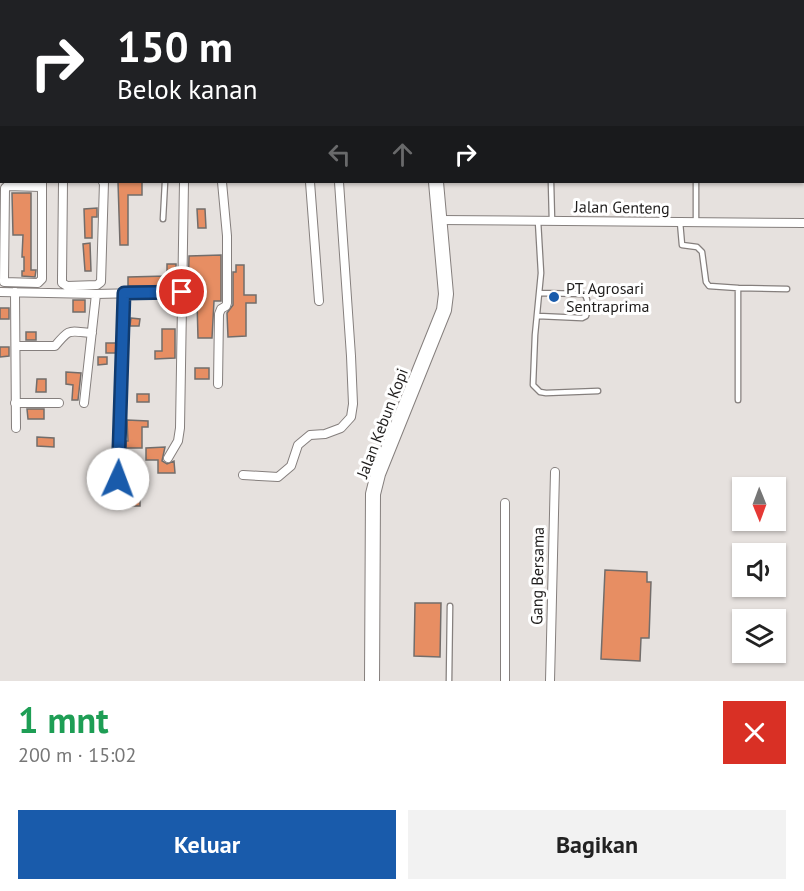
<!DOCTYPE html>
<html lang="id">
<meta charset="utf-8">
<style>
body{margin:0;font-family:"PT Sans",sans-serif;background:#f2f2f2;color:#222;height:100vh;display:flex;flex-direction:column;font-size:22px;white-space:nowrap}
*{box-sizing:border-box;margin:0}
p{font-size:20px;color:#767676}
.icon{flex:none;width:33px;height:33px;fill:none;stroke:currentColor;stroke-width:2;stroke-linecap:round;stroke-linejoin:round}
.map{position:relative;height:681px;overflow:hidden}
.side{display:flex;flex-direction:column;background:#fff;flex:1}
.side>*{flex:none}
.top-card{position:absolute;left:0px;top:0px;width:804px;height:183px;box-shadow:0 2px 4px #0004;background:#202124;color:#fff;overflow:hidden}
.needle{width:39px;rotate:179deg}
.fabs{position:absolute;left:732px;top:477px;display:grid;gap:12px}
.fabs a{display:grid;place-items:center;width:54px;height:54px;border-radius:0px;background:#fff;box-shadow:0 2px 4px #0004;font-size:30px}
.pin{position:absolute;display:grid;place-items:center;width:51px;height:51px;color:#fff;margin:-26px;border:3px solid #fff;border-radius:50%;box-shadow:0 2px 6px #0007}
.me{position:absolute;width:66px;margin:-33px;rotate:2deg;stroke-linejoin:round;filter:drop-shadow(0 0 4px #0008)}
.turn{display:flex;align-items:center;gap:21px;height:126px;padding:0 18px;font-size:27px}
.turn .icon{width:78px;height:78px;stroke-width:2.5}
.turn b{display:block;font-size:42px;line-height:51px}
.lanes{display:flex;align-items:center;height:57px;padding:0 18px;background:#0003;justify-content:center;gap:30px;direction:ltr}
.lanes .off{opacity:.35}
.round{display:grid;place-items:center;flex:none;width:63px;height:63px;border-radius:0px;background:#f2f2f2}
.headline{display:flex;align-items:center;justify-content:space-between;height:102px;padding:0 18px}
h1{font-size:36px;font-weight:800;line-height:45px;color:#1e9e55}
.action{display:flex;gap:12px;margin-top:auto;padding:12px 18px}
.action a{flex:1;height:69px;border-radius:0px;background:#195bab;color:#fff;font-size:24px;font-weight:800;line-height:69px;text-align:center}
.action a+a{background:#f2f2f2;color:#222}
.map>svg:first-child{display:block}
</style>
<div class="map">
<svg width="804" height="681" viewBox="0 0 804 681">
<rect width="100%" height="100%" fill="#e6e1de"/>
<path fill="#e78e63" stroke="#726d6b" stroke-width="1.5" d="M 118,182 L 142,182 L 142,195 L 128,195 L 128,245 L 120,245 Z
M 12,193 L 31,193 L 31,270 L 36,270 L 35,277 L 22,276 L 22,271 L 24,271 L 24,257 L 22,257 L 23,235 L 13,235 Z
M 97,208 L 97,217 L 92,217 L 92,238 L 85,238 L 84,209 Z
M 197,209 L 205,209 L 206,228 L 198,228 Z
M 90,243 L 91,271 L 85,271 L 83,244 Z
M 221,255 L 221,301 L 214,301 L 212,338 L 198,338 L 197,301 L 188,302 L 189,256 Z
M 167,264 L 176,264 L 176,286 L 128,286 L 128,277 L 167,276 Z
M 236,265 L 244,265 L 244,295 L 256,295 L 256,303 L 246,303 L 246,336 L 228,337 L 227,313 L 233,305 L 233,272 L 236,272 Z
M 73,300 L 85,300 L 85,312 L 73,312 Z
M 0,308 L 9,308 L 9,319 L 0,319 Z
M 131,318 L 140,319 L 139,326 L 130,326 Z
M 162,329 L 175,329 L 175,358 L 155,359 L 155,351 L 162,351 Z
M 26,332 L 36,332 L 36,340 L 26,340 Z
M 106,343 L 116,343 L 116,353 L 106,353 Z
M 0,347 L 9,347 L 9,356 L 0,357 Z
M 98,357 L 107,357 L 107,364 L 98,365 Z
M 195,368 L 209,368 L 209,379 L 195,379 Z
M 66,372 L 81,373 L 78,400 L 72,400 L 73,385 L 66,384 Z
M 37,379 L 46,379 L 46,392 L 36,392 Z
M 137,394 L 149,394 L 149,402 L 137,402 Z
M 27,409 L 44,409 L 44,419 L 28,419 Z
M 127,420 L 148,421 L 148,427 L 142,427 L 142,448 L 126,448 L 126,441 L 128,441 Z
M 37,437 L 54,438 L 54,447 L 37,446 Z
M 165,447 L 162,461 L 167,464 L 174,461 L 175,473 L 158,473 L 158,460 L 146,460 L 146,448 Z
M 126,465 L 143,465 L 143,474 L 126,474 Z
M 132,496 L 140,496 L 140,506 L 132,506 Z
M 605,570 L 647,572 L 647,582 L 651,582 L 649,638 L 641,638 L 640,661 L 601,659 Z
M 415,603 L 441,603 L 440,657 L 414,656 Z"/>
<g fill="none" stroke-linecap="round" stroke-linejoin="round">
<g stroke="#857f7d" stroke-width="7">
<path id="service" d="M 551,182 L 552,221
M 163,219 L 165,182
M 538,221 L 541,273 L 535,335 L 533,385 L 540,392 L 546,393 L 598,391
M 680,222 L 682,245 L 697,247 L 702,252 L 706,282 L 709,286 L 738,288 L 738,400
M 696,222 L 696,182
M 738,288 L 787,289
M 538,316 L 582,318 L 586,316 C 588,310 589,299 584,294 L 540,293
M 449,681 L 450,606"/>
</g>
<g stroke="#857f7d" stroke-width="10">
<path id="minor" d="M 306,0 L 306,2
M 344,0 L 344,2
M 462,0 L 462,2
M 14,2 L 14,0
M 0,27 L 2,27
M 0,156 L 2,156
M 63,182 L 62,279 L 62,283 L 67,286 L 97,285 L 101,282 L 104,182 L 103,182
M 310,182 L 319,301
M 41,187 L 7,186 L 5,188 L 4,282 L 38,283 L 42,279 L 42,182
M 440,220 L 804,223
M 0,292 L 96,294 L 182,292
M 15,292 L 16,428
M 16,346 L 55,346 C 70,328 68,331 92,333
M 218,384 L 219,314 L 221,309 L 226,306 L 227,303 L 227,236 L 222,182
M 15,403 L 59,403
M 84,403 L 96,294
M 168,458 L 178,441 L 180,428 L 184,182
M 243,475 L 278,477 L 291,466 L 298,445 L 310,435 L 325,434 L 341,428 L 351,417 L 353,404 L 351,356 L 339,182
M 118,479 L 124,293
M 505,503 L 505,681
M 550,681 L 555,472"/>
</g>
<g stroke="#857f7d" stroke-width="16">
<path id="primary" d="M 412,0 L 412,2
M 372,681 L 373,494 L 378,474 L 444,310 L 446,294 L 436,182"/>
</g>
<use href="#service" stroke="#fff" stroke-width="4.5"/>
<use href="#minor" stroke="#fff" stroke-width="8"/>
<use href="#primary" stroke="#fff" stroke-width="14"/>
</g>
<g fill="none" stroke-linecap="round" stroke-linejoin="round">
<g stroke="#103b6f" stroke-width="15">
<path id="route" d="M 118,479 L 124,293 L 182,292"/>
</g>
<use href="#route" stroke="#195bab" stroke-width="10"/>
</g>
<circle fill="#195bab" stroke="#fff" stroke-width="2" cx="554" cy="297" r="6"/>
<g text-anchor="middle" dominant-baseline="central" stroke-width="6" stroke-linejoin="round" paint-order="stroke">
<g font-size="16" fill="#201e1d" stroke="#fff">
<text transform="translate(622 207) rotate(1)">Jalan Genteng</text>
<text transform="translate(382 423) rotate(-69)">Jalan Kebun Kopi</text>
<text transform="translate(537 576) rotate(-89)">Gang Bersama</text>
</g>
<g font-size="16" fill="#201e1d" stroke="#fff" text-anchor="start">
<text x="566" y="288">PT. Agrosari<tspan x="566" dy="18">Sentraprima</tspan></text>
</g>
</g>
</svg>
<div class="fabs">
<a><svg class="needle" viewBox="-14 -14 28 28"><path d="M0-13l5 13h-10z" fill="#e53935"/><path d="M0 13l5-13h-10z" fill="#767676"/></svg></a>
<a><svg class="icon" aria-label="sound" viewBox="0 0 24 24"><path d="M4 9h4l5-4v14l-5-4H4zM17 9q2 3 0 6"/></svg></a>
<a><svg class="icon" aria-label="layers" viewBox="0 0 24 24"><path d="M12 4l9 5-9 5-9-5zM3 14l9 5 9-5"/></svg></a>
</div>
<div class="pin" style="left:182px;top:292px;background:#d93025"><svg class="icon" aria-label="arrive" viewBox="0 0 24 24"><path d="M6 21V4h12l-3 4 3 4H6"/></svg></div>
<svg class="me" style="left:118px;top:479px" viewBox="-20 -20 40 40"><circle r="19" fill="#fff"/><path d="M0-13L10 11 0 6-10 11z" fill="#195bab"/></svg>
<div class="top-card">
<div class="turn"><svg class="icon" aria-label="right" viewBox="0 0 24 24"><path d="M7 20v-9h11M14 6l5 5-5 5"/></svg><div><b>150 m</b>Belok kanan</div></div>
<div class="lanes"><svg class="icon off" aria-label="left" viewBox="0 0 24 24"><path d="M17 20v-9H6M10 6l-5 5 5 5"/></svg><svg class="icon off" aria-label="ahead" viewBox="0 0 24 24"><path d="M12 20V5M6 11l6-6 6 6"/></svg><svg class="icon" aria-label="right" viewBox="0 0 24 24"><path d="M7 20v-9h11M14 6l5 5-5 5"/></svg></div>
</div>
</div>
<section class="side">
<div class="headline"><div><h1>1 mnt</h1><p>200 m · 15:02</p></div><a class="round" style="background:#d93025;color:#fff"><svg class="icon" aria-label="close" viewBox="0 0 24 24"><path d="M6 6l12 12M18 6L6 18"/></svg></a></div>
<div class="action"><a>Keluar</a><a>Bagikan</a></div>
</section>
